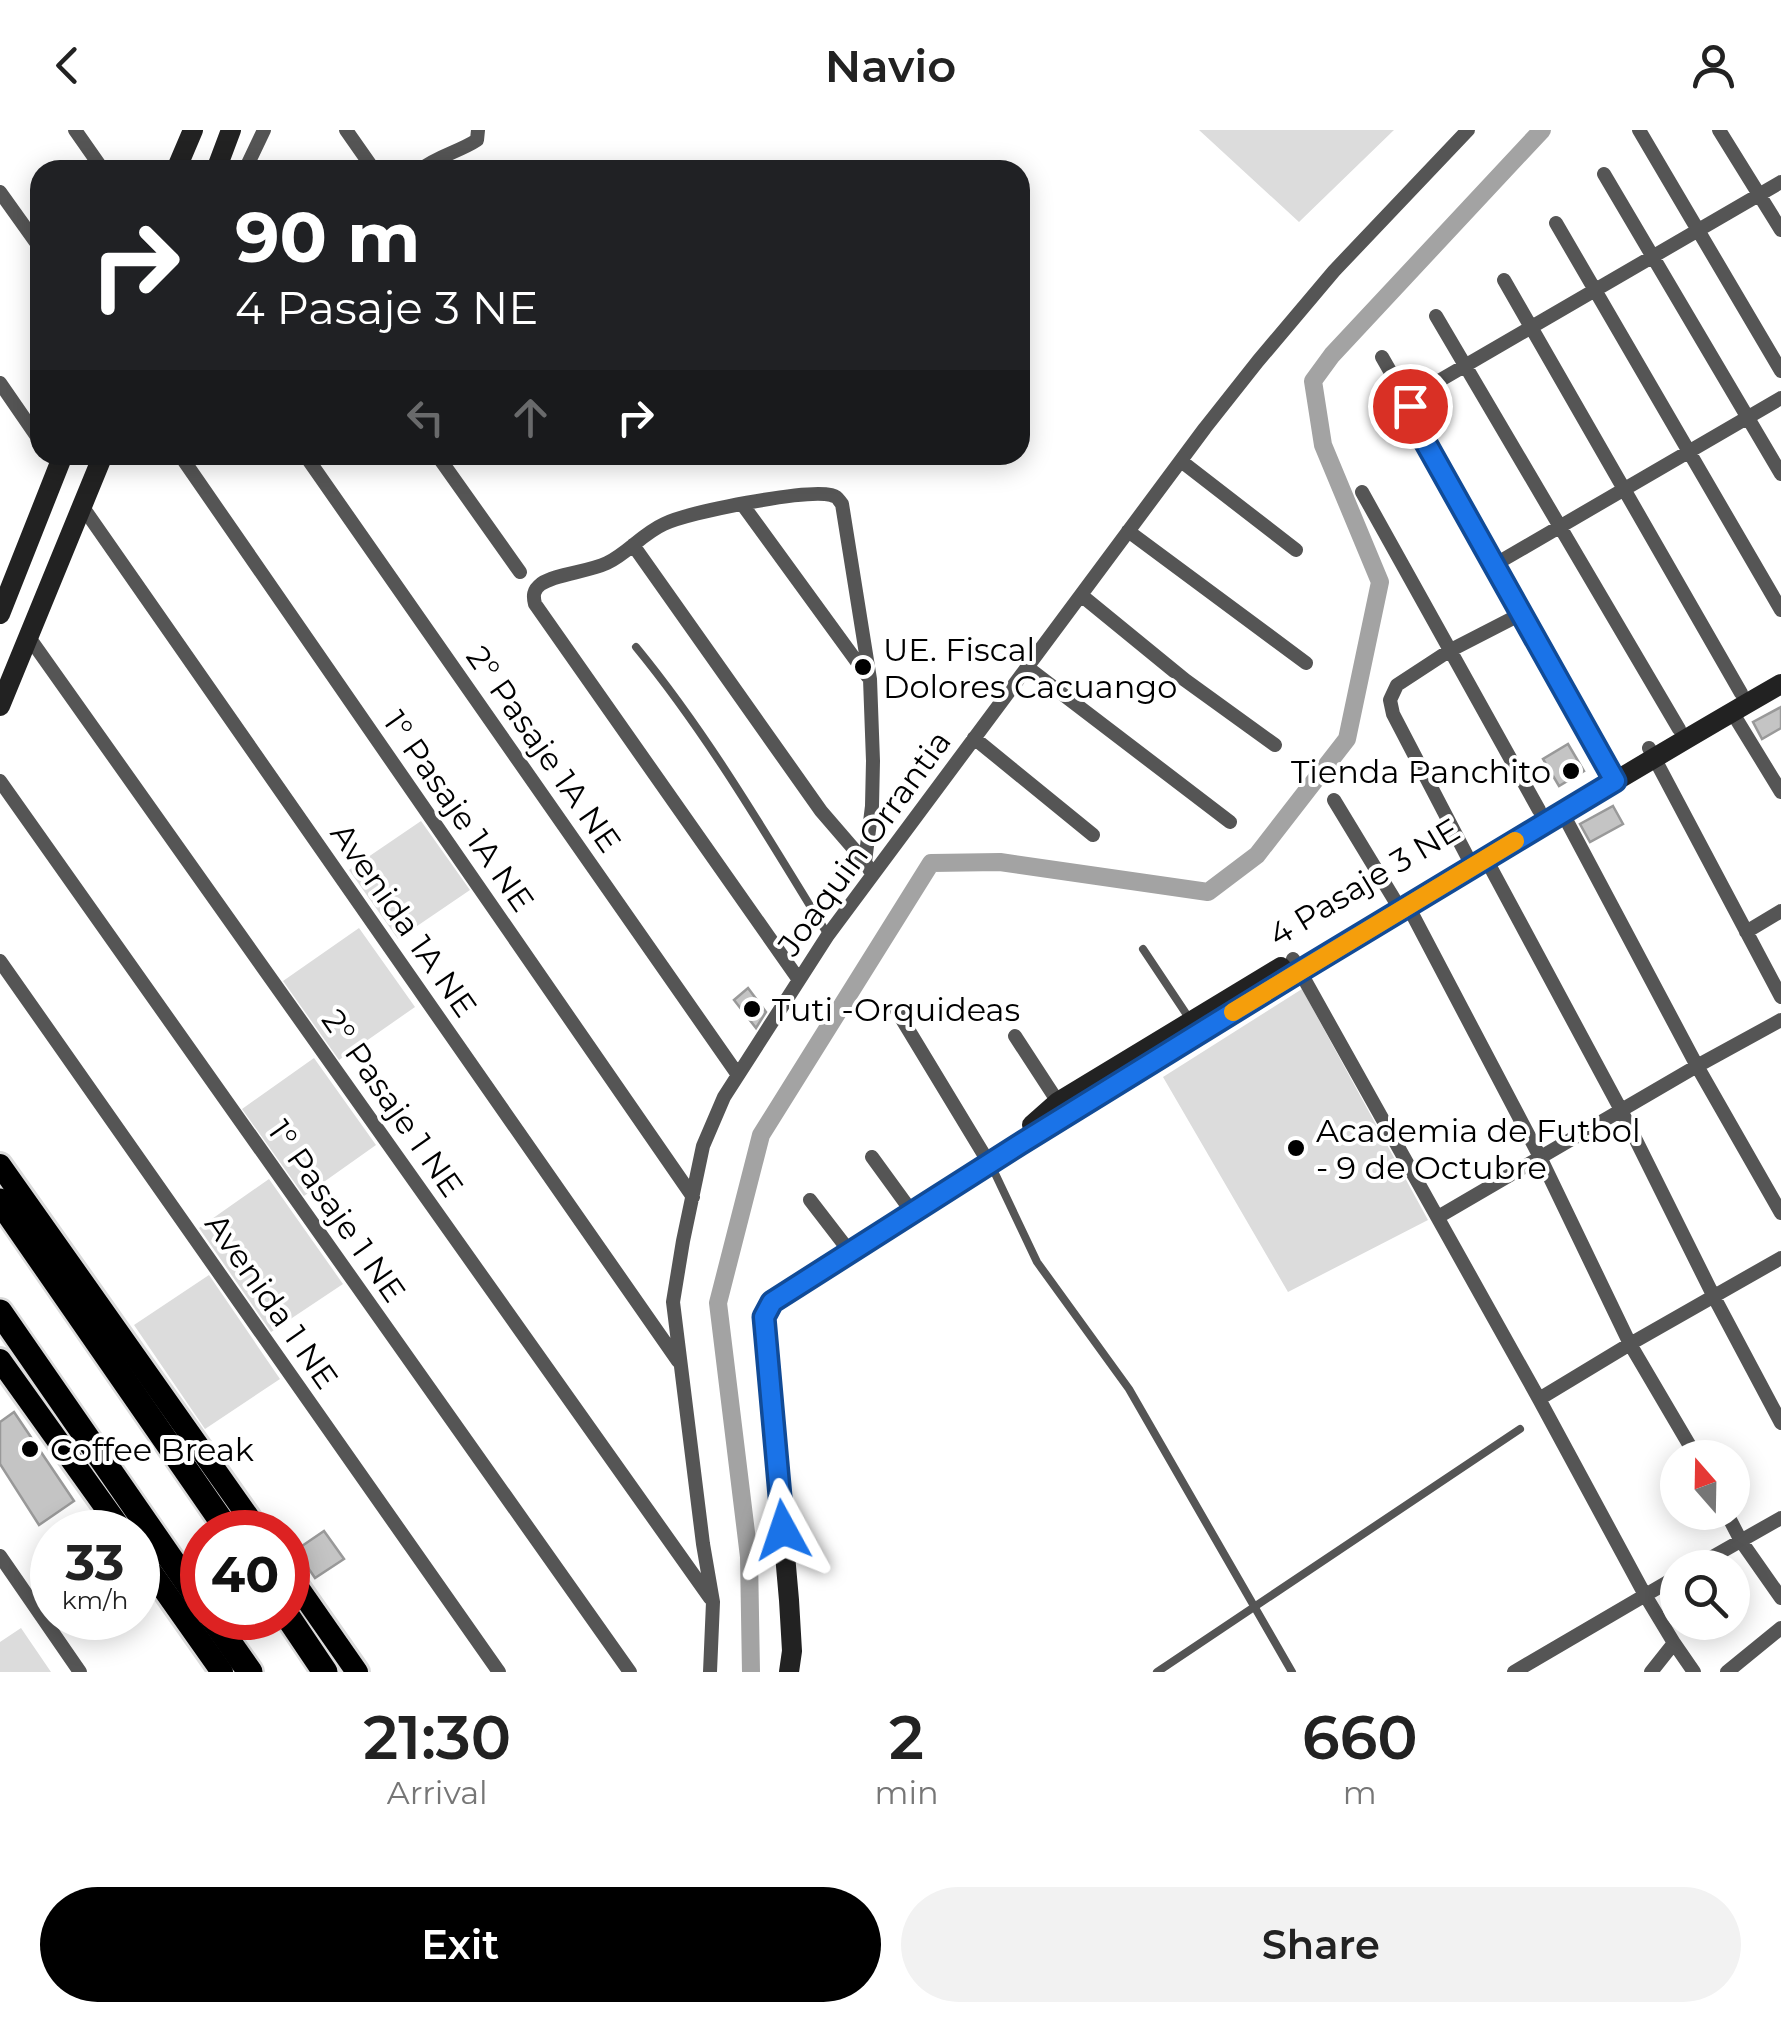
<!DOCTYPE html>
<meta charset="utf-8">
<style>
body{margin:0;font-family:Montserrat,sans-serif;background:#f2f2f2;color:#222;height:100vh;display:flex;flex-direction:column;font-size:38px;white-space:nowrap}
*{box-sizing:border-box;margin:0}
p{font-size:32px;color:#767676}
.icon{flex:none;width:55px;height:55px;fill:none;stroke:currentColor;stroke-width:2;stroke-linecap:round;stroke-linejoin:round}
.map{position:relative;height:1542px;overflow:hidden}
.drawer{display:flex;flex-direction:column;background:#fff;flex:1}
.drawer>*{flex:none}
.top-card{position:absolute;left:30px;top:30px;width:1000px;height:305px;border-radius:30px;box-shadow:0 5px 25px #0003;background:#202124;color:#fff;overflow:hidden}
.needle{width:65px;rotate:340deg}
.fabs{position:absolute;left:1660px;top:1310px;display:grid;gap:20px}
.fabs a{display:grid;place-items:center;width:90px;height:90px;border-radius:50%;background:#fff;box-shadow:0 5px 25px #0003;font-size:50px}
.speed{position:absolute;left:30px;top:1380px;display:flex;gap:20px;font-size:50px;font-weight:700;text-align:center}
.speed>*{display:grid;place-content:center;width:130px;height:130px;border-radius:50%;background:#fff;box-shadow:0 5px 25px #0003;line-height:1}
.speed small{font-size:25px;font-weight:400}
.speed .limit{border:15px solid #d22;background:#fff;color:#111}
.pin{position:absolute;display:grid;place-items:center;width:85px;height:85px;color:#fff;margin:-42px;border:5px solid #fff;border-radius:50%;box-shadow:0 2px 10px #0007}
.me{position:absolute;width:110px;margin:-55px;rotate:355deg;stroke-linejoin:round;filter:drop-shadow(0 0 8px #0008)}
.turn{display:flex;align-items:center;gap:35px;height:210px;padding:0 40px;font-size:45px}
.turn .icon{width:130px;height:130px;stroke-width:2.5}
.turn b{display:block;font-size:70px;line-height:85px}
.lanes{display:flex;align-items:center;height:95px;padding:0 40px;background:#0003;justify-content:center;gap:50px;direction:ltr}
.lanes .off{opacity:.35}
.eta{display:flex;justify-content:space-evenly;align-items:center;height:170px;text-align:center}
.eta b{font-size:60px;font-weight:600;line-height:70px}
.button{display:flex;gap:20px;margin-top:auto;padding:20px 40px}
.button a{flex:1;height:115px;border-radius:60px;background:#000;color:#fff;font-size:40px;font-weight:600;line-height:115px;text-align:center}
.button a+a{background:#f2f2f2;color:#222}
header{display:flex;justify-content:space-between;align-items:center;height:130px;padding:0 40px;background:#fff;font-size:45px;font-weight:600}
.map>svg:first-child{display:block}
</style>
<header><svg class="icon" aria-label="back" viewBox="0 0 24 24"><path d="M15 5l-7 7 7 7"/></svg>Navio<svg class="icon" aria-label="person" viewBox="0 0 24 24"><circle cx="12" cy="8" r="4"/><path d="M4 21q1-7 8-7t8 7"/></svg></header>
<div class="map">
<svg width="1781" height="1542" viewBox="0 0 1781 1542">
<rect width="100%" height="100%" fill="#fff"/>
<path fill="#dcdcdc" d="M 1199,0 L 1394,0 L 1299,92 Z
M 421,691 L 470,760 L 398,809 L 349,740 Z
M 359,798 L 415,877 L 339,930 L 283,851 Z
M 1302,859 L 1428,1090 L 1288,1162 L 1163,947 Z
M 314,928 L 376,1015 L 304,1066 L 242,979 Z
M 269,1049 L 343,1154 L 271,1202 L 199,1098 Z
M 209,1145 L 280,1249 L 205,1299 L 134,1195 Z
M 21,1498 L 51,1542 L 0,1542 L 0,1512 Z"/>
<g fill="none" stroke-linecap="round" stroke-linejoin="round">
<path stroke="#a3a3a3" stroke-width="18" d="M 751,1542 L 749,1427 L 718,1173 L 761,1005 L 931,733 L 1000,732 L 1208,762 L 1257,725 L 1347,609 L 1380,452 L 1323,315 L 1313,251 L 1332,225 L 1542,0"/>
</g>
<path fill="#c4c4c4" stroke="#999" stroke-width="2.5" d="M 1781,577 L 1781,598 L 1762,609 L 1753,592 Z
M 1568,614 L 1584,641 L 1559,656 L 1543,629 Z
M 1613,676 L 1623,694 L 1590,712 L 1580,694 Z
M 748,858 L 766,882 L 756,898 L 734,870 Z
M 14,1282 L 74,1371 L 39,1395 L 0,1334 L 0,1292 Z
M 324,1401 L 344,1429 L 315,1448 L 296,1420 Z"/>
<g fill="none" stroke-linecap="round" stroke-linejoin="round">
<g stroke="#dbdbdb" stroke-width="28">
<path id="primary" d="M 0,1035 L 259,1402
M 0,1230 L 123,1402
M 138,1423 L 222,1542
M 288,1443 L 357,1542"/>
</g>
<g stroke="#dbdbdb" stroke-width="30">
<path id="highway" d="M 0,1071 L 229,1402
M 0,1182 L 202,1474
M 288,1487 L 325,1542
M 212,1488 L 250,1542"/>
</g>
<path stroke="#555" stroke-width="8" d="M 636,517 C 709,606 767,706 828,805
M 1143,819 L 1191,891
M 991,1035 L 1037,1132 L 1129,1259 L 1292,1542
M 1157,1542 L 1520,1299"/>
<path stroke="#555" stroke-width="14" d="M 75,0 L 103,40
M 346,0 L 374,40
M 1639,0 L 1781,241
M 1719,0 L 1781,100
M 245,40 L 264,0
M 420,40 C 437,26 459,22 477,10 L 478,0
M 1604,44 L 1781,344
M 0,62 L 40,118
M 1556,93 L 1781,480
M 1504,150 L 1741,563
M 1436,186 L 1679,599
M 1382,227 L 1410,276
M 0,253 L 40,311
M 180,325 L 693,1067
M 305,325 L 738,945
M 437,325 L 520,442
M 1181,331 L 1296,420
M 1362,362 L 1539,680
M 742,374 L 868,547
M 82,376 L 678,1231
M 1128,401 L 1306,533
M 633,415 L 821,681 L 865,732
M 1494,435 L 1781,268
M 1081,465 L 1185,550 L 1275,615
M 28,506 L 710,1468
M 1027,537 L 1230,692
M 1732,582 L 1781,662
M 974,608 L 1093,705
M 1649,618 L 1781,867
M 0,651 L 630,1542
M 1615,651 L 1414,291 L 1410,276 L 1418,264 L 1437,252 L 1781,52
M 1334,670 L 1394,769
M 1562,682 L 1697,936 L 1781,1083
M 1467,726 L 1393,584 L 1390,570 L 1397,555 L 1449,521 L 1521,484
M 1486,729 L 1621,980 L 1714,1167 L 1781,1293
M 1408,776 L 1540,1027 L 1630,1214 L 1697,1328
M 1746,802 L 1781,781
M 1293,829 L 1539,1269 L 1645,1465 L 1674,1513 L 1651,1542
M 0,831 L 499,1542
M 799,850 L 535,474 C 533,466 533,460 541,454 C 555,444 588,442 607,433 C 628,423 642,404 664,394 C 689,382 805,359 831,365 C 838,367 837,368 842,374 L 870,549 L 873,631 L 872,676 L 865,732 L 872,744
M 897,881 L 989,1033
M 1015,906 L 1058,972
M 872,1027 L 912,1082
M 810,1070 L 850,1122
M 1438,1087 L 1697,936 L 1781,890
M 1539,1269 L 1630,1214 L 1781,1128
M 1726,1382 L 1741,1411 L 1781,1468
M 0,1426 L 80,1542
M 1693,1438 L 1781,1388
M 1674,1513 L 1694,1542
M 710,1542 L 713,1472 L 703,1414 L 673,1172 L 683,1111 L 703,1016 L 724,967 L 828,805 L 1205,298 L 1258,231 L 1334,141 L 1468,0
M 1514,1542 L 1678,1446
M 1727,1542 L 1781,1498"/>
<path stroke="#222" stroke-width="20" d="M 176,40 L 193,0
M 216,40 L 231,0
M 0,484 L 63,325
M 0,576 L 103,325
M 1032,995 L 1058,972 L 1281,837
M 789,1542 L 792,1521 L 789,1470 L 764,1187 L 773,1172 C 982,1035 1196,905 1410,775 C 1533,700 1656,626 1781,554"/>
<use href="#primary" stroke="#000" stroke-width="22"/>
<use href="#highway" stroke="#000" stroke-width="25"/>
</g>
<g fill="none" stroke-linecap="round" stroke-linejoin="round">
<g stroke="#114b97" stroke-width="25">
<path id="route" d="M 783,1400 L 764,1187 L 772,1172 L 1020,1014 L 1300,841 L 1615,651 L 1414,292 L 1410,276"/>
</g>
<use href="#route" stroke="#1a73e8" stroke-width="18"/>
<path stroke="#f59e0b" stroke-width="18" d="M 1233,882 L 1515,711"/>
</g>
<g fill="#000" stroke="#fff" stroke-width="4">
<circle cx="863" cy="537" r="10"/>
<circle cx="1571" cy="641" r="10"/>
<circle cx="752" cy="879" r="10"/>
<circle cx="1296" cy="1018" r="10"/>
<circle cx="30" cy="1319" r="10"/>
</g>
<g text-anchor="middle" dominant-baseline="central" stroke-width="8" stroke-linejoin="round" paint-order="stroke">
<g font-size="32" fill="#000" stroke="#fff" text-anchor="start">
<text x="883" y="519">UE. Fiscal<tspan x="883" dy="37">Dolores Cacuango</tspan></text>
<text x="1551" y="641" text-anchor="end">Tienda Panchito</text>
<text x="772" y="879">Tuti -Orquideas</text>
<text x="1316" y="1000">Academia de Futbol<tspan x="1316" dy="37">- 9 de Octubre</tspan></text>
<text x="50" y="1319">Coffee Break</text>
</g>
<g font-size="32" fill="#000" stroke="#fff">
<text transform="translate(544 619) rotate(55)">2° Pasaje 1A NE</text>
<text transform="translate(459 681) rotate(55)">1° Pasaje 1A NE</text>
<text transform="translate(864 713) rotate(-54)">Joaquin Orrantia</text>
<text transform="translate(1364 752) rotate(-31)">4 Pasaje 3 NE</text>
<text transform="translate(404 790) rotate(55)">Avenida 1A NE</text>
<text transform="translate(393 973) rotate(55)">2° Pasaje 1 NE</text>
<text transform="translate(337 1081) rotate(55)">1° Pasaje 1 NE</text>
<text transform="translate(272 1171) rotate(55)">Avenida 1 NE</text>
</g>
</g>
</svg>
<div class="fabs">
<a><svg class="needle" viewBox="-14 -14 28 28"><path d="M0-13l5 13h-10z" fill="#e53935"/><path d="M0 13l5-13h-10z" fill="#767676"/></svg></a>
<a><svg class="icon" aria-label="search" viewBox="0 0 24 24"><circle cx="10" cy="10" r="6"/><path d="M15 15l6 6"/></svg></a>
</div>
<div class="speed"><div>33<small>km/h</small></div><div class="limit">40</div></div>
<div class="pin" style="left:1410px;top:276px;background:#d93025"><svg class="icon" aria-label="arrive" viewBox="0 0 24 24"><path d="M6 21V4h12l-3 4 3 4H6"/></svg></div>
<svg class="me" style="left:783px;top:1400px" viewBox="-20 -20 40 40"><path d="M0-17L14 15 0 8-14 15z" fill="#1a73e8" stroke="#fff" stroke-width="4"/></svg>
<div class="top-card">
<div class="turn"><svg class="icon" aria-label="right" viewBox="0 0 24 24"><path d="M7 20v-9h11M14 6l5 5-5 5"/></svg><div><b>90 m</b>4 Pasaje 3 NE</div></div>
<div class="lanes"><svg class="icon off" aria-label="left" viewBox="0 0 24 24"><path d="M17 20v-9H6M10 6l-5 5 5 5"/></svg><svg class="icon off" aria-label="ahead" viewBox="0 0 24 24"><path d="M12 20V5M6 11l6-6 6 6"/></svg><svg class="icon" aria-label="right" viewBox="0 0 24 24"><path d="M7 20v-9h11M14 6l5 5-5 5"/></svg></div>
</div>
</div>
<section class="drawer">
<div class="eta">
<div><b>21:30</b><p>Arrival</p></div>
<div><b>2</b><p>min</p></div>
<div><b>660</b><p>m</p></div>
</div>
<div class="button"><a>Exit</a><a>Share</a></div>
</section>
